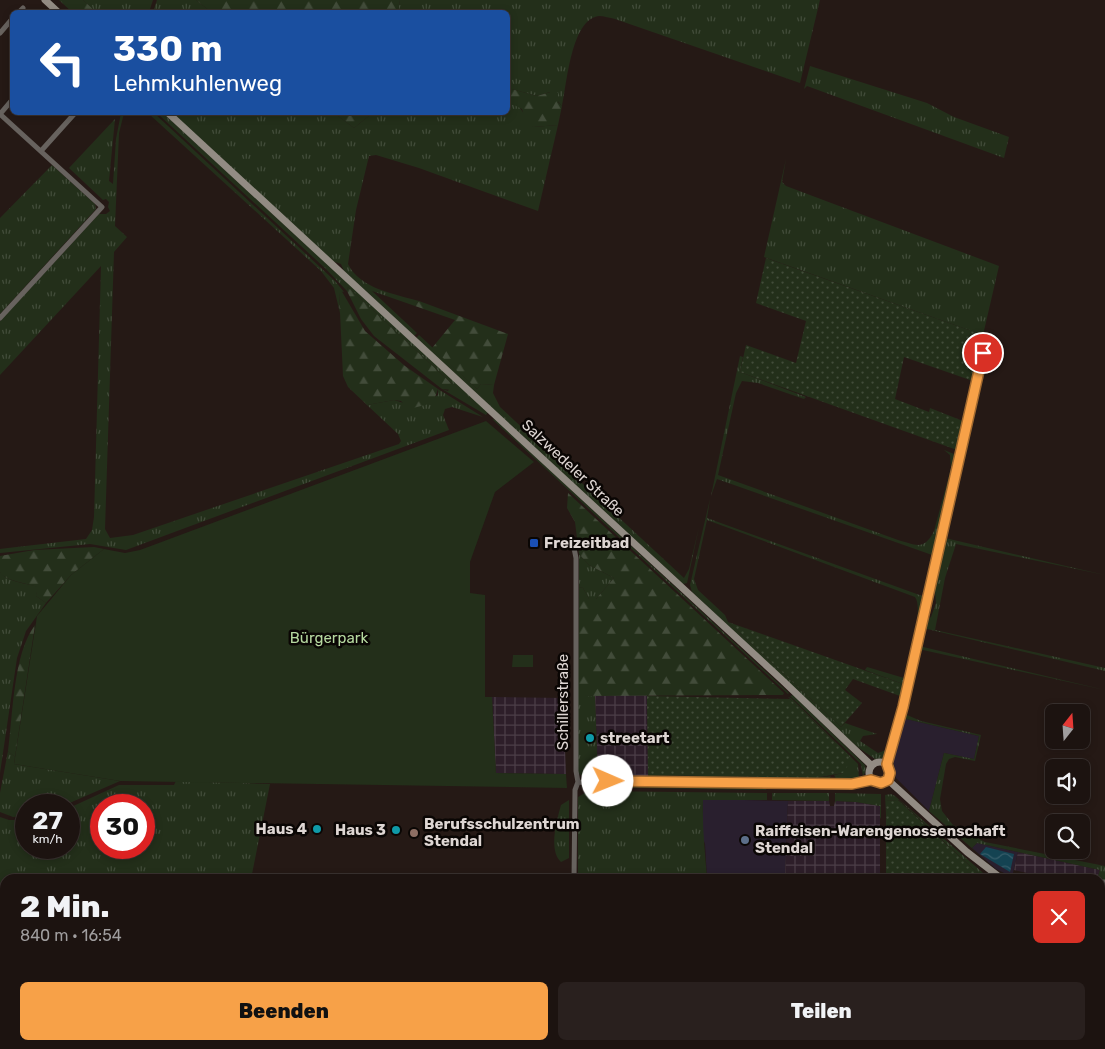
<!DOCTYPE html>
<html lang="de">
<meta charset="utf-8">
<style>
body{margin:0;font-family:Rubik,sans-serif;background:#29201e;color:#f1f3f6;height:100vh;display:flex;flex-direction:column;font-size:19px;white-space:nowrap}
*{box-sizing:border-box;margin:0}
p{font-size:16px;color:#a09e9f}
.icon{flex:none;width:28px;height:28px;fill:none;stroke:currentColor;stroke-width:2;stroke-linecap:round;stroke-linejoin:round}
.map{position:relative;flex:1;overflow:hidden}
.side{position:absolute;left:0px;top:874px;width:1105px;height:176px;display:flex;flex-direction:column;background:#1c1310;border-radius:15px 15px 0 0;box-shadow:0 2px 8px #0003,0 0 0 1px #3a3230}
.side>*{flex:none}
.guide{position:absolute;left:10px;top:10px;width:500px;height:105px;border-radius:8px;box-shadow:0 2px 8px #0003,0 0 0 1px #3a3230;background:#1a4fa0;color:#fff;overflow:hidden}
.needle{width:32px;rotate:17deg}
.fabs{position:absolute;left:1045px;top:704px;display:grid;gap:10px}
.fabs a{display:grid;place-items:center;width:45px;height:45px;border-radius:8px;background:#1c1310;box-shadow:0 2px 8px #0003,0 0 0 1px #3a3230;font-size:25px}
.speed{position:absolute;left:15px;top:794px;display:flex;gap:10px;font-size:25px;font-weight:700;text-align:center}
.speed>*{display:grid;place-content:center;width:65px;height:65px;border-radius:50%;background:#1c1310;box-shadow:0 2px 8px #0003,0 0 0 1px #3a3230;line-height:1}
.speed small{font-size:12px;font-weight:400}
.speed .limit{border:8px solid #d22;background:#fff;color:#111}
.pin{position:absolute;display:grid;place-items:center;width:42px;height:42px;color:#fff;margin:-21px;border:2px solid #fff;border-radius:50%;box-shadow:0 1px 5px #0007}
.me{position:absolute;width:55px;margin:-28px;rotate:91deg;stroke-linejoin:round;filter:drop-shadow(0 0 4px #0008)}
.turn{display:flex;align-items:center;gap:18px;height:105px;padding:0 20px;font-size:22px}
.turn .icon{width:65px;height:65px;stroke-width:2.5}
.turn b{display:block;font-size:35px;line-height:42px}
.round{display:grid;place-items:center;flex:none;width:52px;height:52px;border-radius:8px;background:#29201e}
.summary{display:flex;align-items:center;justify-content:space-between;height:85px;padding:0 20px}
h1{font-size:30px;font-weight:800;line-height:38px}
.cta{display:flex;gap:10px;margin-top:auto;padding:10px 20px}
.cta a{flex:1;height:58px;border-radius:8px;background:#f7a148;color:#111;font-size:20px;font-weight:800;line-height:58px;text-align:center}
.cta a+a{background:#29201e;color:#f1f3f6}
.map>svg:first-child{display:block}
</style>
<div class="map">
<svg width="1105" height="1049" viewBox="0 0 1105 1049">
<defs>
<pattern id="industrial-grid" width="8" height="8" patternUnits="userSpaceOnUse" patternTransform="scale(1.25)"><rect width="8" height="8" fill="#2d1e29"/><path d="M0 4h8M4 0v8" fill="none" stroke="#4b3e47"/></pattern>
<pattern id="grass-tufts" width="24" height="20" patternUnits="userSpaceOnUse" patternTransform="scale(1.25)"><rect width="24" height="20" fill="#232f1a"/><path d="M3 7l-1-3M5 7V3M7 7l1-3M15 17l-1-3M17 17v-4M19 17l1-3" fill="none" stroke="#424c3a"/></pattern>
<pattern id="forest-firs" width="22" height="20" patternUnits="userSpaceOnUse" patternTransform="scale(1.25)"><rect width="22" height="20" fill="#232f1a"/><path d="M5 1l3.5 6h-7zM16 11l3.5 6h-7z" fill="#424c3a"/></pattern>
<pattern id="garden-dots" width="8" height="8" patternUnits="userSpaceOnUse" patternTransform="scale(1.25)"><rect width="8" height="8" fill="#232f1a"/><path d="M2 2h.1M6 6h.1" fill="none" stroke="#424c3a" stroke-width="1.8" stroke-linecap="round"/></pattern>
<pattern id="water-waves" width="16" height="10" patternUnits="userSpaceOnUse" patternTransform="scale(1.25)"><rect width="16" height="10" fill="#144352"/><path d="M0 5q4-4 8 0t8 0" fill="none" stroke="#365d6a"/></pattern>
</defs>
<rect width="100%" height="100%" fill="#251915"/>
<path fill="#291f2e" d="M 902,718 L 979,736 L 974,759 L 944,753 L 929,811 L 896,778 L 893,758 Z
M 703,799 L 788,801 L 785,879 L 707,879 L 705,844 L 702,836 Z
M 977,843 L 1018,852 L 1012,877 L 996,869 L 972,848 Z
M 1105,1013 L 1105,1049 L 1065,1049 L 1070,1045 L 1100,1045 L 1100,1018 Z"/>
<path fill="url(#industrial-grid)" d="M 647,694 L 648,778 L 598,778 L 595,696 Z
M 492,697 L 563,698 L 566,774 L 496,773 Z
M 788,801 L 829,801 L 830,806 L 834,806 L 835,801 L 856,802 L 880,806 L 880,879 L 785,879 Z
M 1018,852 L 1100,870 L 1097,879 L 1036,875 L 1014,870 Z"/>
<path fill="url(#grass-tufts)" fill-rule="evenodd" d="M 83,0 L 153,0 L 149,12 L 96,12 Z
M 157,0 L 196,0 L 211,12 L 153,12 Z
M 400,0 L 820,0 L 800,83 L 615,19 C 610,18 604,16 599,16 C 571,19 567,84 562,106 L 550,92 L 537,96 L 508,88 L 508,12 L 398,12 Z
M 810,66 L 927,103 L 954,117 L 1009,137 L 1004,158 L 807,86 L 804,89 Z
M 508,102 L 518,105 L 533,127 L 558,125 L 538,211 L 419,168 L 376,155 L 369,156 L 356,210 L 348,264 C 360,289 395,294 419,301 L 415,306 L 372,291 L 417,333 L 414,336 L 344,271 L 341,264 L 332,261 L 172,113 L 334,113 L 354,128 L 370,115 L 379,113 L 508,112 Z
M 121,113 L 124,113 L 119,133 L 115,226 L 127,237 L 114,252 L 105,529 L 110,538 L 133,535 L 399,444 L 401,441 L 398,434 L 367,405 L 394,400 L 417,407 L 438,395 L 438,389 L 483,417 L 452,407 L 445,409 L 443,415 L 449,430 L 126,550 L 90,544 L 0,553 L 0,549 L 8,548 L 86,539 L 92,530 L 94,517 L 101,266 L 0,375 L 0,321 L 99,214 L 106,214 L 110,211 L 108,207 L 109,202 L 106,199 L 103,200 L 69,168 L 115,119 L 109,181 L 113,184 L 116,139 Z
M 148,113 L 154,113 L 335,281 L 344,292 L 339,291 L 340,313 L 334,288 L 321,271 Z
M 157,113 L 163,113 L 488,412 L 486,415 L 442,389 L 448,391 L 452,384 L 348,287 L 347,291 L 326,269 Z
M 786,159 L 782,182 L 786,186 L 999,266 L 983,335 L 764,257 Z
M 52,165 L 95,204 L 96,209 L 0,314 L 0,218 Z
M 419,335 L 477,389 L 481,384 L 494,385 L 493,393 L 500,407 L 684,578 L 689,569 L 699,527 L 687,583 L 683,584 L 416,338 Z
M 740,356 L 743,357 L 740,372 L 806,397 L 804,399 L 758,383 L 742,381 L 736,393 L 718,475 L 898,540 C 916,545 924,551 934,531 L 951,468 L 950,455 L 944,450 L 954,454 L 957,459 L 935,556 L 717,479 L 711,496 Z
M 492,419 L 496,420 L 789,693 L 788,694 Z
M 963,449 L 945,538 L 1105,575 L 956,544 L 945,578 L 935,630 L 1105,668 L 1105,671 L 923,628 L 924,622 L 931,617 L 936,603 L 934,579 Z
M 710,499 L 707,518 L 925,597 L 905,684 L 903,684 L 865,670 L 867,667 L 904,678 C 909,664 924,608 915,597 L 707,520 L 694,579 L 698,590 L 725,615 L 728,622 L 841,727 L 845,723 L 877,734 L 863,736 L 860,741 L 878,753 L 889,749 L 887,758 L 875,759 L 856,746 L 692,592 L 690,585 Z
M 579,554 L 589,565 L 614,578 L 596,599 L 589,599 L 583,588 L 579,587 Z
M 0,572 C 6,582 27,583 38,587 L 36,596 L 46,603 L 26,631 L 17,658 L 0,773 Z
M 919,646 L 1105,690 L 923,650 L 920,652 L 907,715 L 921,721 L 981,735 L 975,761 L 955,757 L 949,759 L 946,764 L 940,799 L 942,811 L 953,825 L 985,842 L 1105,866 L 1105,880 L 1097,879 L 1100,870 L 977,843 L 972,848 L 996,869 L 929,811 L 944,753 L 974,759 L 979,736 L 902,718 Z
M 793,695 L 865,765 L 866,771 L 863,776 L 861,764 L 790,696 Z
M 578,696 L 595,696 L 598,778 L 584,777 L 578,773 Z
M 788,697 L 791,698 L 858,764 L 859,778 L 837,780 L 834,775 L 843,773 L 836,743 Z
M 8,751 L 15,757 L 14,764 L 120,781 L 65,805 L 26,805 L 26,816 L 13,817 L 0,812 L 0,793 Z
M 648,775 L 815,778 L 831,776 L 828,780 L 648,778 Z
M 176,781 L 270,784 L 251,879 L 5,879 L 5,1045 L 243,1045 L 244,1049 L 0,1049 L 0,817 L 9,820 L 26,820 L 26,848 L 69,848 L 69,808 L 119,785 L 174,785 ZM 101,805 L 144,805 L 144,848 L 101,848 Z
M 588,784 L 765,787 L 767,788 L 766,790 L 580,787 Z
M 588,791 L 767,793 L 767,800 L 703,800 C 702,826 705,852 707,879 L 578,879 L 578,797 Z
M 772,793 L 829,793 L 829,801 L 772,800 Z
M 835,793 L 881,794 L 881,817 L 880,819 L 880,806 L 856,802 L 836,801 L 835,804 Z
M 891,794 L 895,796 L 990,879 L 984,879 L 899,800 L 886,801 L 886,814 L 885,795 Z
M 569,800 L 569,858 L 561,862 C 548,850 557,820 561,805 Z
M 576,1045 L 879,1045 L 879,1049 L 576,1049 Z"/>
<path fill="url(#forest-firs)" d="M 59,0 L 83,0 L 96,12 L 72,12 Z
M 196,0 L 400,0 L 398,12 L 211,12 Z
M 508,88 L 537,96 L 554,91 L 558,93 L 558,102 L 562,106 L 558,125 L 533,127 L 526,123 L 522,109 L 508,102 Z
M 334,113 L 379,112 L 379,113 L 370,115 L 354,128 Z
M 348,287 L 452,384 L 452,390 L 442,389 L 374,336 L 361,319 L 347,291 Z
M 341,290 L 365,331 L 405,366 L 438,389 L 433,403 L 409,409 L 401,401 L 394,400 L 367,405 L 348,387 L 343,376 L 339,291 Z
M 419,301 L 508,334 L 494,385 L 481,384 L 477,389 L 432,348 L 455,320 L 415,306 Z
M 568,493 L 784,693 L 783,695 L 578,696 L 579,587 L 583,588 L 589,599 L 596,599 L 614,578 L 589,565 L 579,554 L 575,522 L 567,508 Z
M 94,547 L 104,549 L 71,575 L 46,603 L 36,596 L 37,587 C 30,584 2,580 0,572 C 0,568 0,561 0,556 L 34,550 Z
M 35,625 L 15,757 L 8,751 C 13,715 13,654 35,625 Z"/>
<path fill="#232f1a" d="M 486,421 L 534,462 L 495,492 L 470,562 L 470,593 L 485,595 L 485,697 L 492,697 L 496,773 L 566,774 L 567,788 L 120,781 L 14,764 L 37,616 L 71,575 L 104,549 L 125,553 L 140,550 Z
M 513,655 L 533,655 L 533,667 L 512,667 Z"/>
<path fill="url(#garden-dots)" d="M 766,258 L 983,335 L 973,381 L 904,357 L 895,399 L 929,412 L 930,408 L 963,421 L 957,450 L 740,372 L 746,345 L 796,363 L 806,321 L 756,303 Z
M 728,622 L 903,684 L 900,696 L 853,679 L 845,690 L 862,703 L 841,727 Z
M 647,696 L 790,699 L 852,759 L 843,773 L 815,778 L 648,775 Z
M 898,800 L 984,879 L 886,879 L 886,801 Z
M 886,1045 L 1039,1045 L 1034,1049 L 886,1049 Z"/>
<path fill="url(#water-waves)" d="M 986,847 L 1014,854 L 1010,872 L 980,854 Z"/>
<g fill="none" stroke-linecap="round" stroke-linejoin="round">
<path stroke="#67625e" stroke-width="5" d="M 19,12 L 23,8
M 0,33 L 12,19
M 0,114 L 102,207 L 0,318
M 0,114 L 12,100
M 41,151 L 76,112
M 551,544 L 574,548 L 576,558 L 576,771 L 578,782 L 575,790 L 574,879
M 887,764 L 903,707 L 986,340
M 578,782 L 852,785 L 871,780
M 1040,879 L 1055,879
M 1100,882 L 1105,882
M 573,1049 L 573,1045"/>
<path stroke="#928b83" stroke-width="7" d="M 45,0 L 58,12
M 167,112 L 781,679 L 871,765
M869 773a11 11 0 1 1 22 0a11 11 0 1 1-22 0Z
M 888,780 L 967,852 L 1002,879
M 1100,935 L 1105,939"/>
<g stroke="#b1a8a5" stroke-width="4">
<path id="rail" d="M 1100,1005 L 1105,1001
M 1057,1049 L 1061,1045"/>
</g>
<use href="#rail" stroke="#0a0604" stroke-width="2" stroke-dasharray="5.5" stroke-linecap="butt"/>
</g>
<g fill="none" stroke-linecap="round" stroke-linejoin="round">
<g stroke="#a1692f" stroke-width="12">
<path id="route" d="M 608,781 L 852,784 L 871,780 L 881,783 L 888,780 L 890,773 L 887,764 L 903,707 L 983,353"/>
</g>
<use href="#route" stroke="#f7a148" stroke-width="9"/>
</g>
<rect fill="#1a4fb4" stroke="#0a0604" stroke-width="2" x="529" y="538" width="10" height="10" rx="2.5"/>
<g fill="#0f9aa8" stroke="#0a0604" stroke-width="2">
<circle cx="590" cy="738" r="5"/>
<circle cx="317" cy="829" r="5"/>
<circle cx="396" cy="830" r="5"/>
</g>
<circle fill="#8d6e63" stroke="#0a0604" stroke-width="2" cx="414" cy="833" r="5"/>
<circle fill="#5c6f8a" stroke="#0a0604" stroke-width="2" cx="745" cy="840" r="5"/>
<g text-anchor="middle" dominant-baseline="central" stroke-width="5" stroke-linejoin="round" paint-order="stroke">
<g font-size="15" fill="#ded6d3" stroke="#0a0604">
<text transform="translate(573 468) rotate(43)">Salzwedeler Straße</text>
<text transform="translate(563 702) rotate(-90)">Schillerstraße</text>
</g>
<g font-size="15" font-weight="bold" fill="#ded6d3" stroke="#0a0604" text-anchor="start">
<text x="544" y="543">Freizeitbad</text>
<text x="600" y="738">streetart</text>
<text x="424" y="824">Berufsschulzentrum<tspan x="424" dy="17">Stendal</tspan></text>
<text x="307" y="829" text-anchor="end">Haus 4</text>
<text x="386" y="830" text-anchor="end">Haus 3</text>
<text x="755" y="831">Raiffeisen-Warengenossenschaft<tspan x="755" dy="17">Stendal</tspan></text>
</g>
<g font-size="15" fill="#b6d9a0" stroke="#0a0604">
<text x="329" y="638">Bürgerpark</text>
</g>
</g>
</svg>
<div class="fabs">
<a><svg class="needle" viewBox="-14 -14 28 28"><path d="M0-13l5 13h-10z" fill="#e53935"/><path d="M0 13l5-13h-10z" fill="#a09e9f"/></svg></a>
<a><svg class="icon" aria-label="sound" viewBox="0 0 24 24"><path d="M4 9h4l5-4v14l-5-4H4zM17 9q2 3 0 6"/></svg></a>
<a><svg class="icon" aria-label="search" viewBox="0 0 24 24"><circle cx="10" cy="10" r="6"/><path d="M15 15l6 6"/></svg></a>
</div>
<div class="speed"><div>27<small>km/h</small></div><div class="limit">30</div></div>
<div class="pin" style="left:983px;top:353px;background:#d93025"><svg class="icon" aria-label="arrive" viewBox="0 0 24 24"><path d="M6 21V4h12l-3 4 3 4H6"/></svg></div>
<svg class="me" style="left:608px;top:781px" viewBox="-20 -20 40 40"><circle r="19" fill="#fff"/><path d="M0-13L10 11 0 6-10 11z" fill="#f7a148"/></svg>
<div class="guide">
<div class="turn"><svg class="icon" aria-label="left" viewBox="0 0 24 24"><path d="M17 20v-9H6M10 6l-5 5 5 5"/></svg><div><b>330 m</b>Lehmkuhlenweg</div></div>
</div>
<section class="side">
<div class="summary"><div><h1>2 Min.</h1><p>840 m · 16:54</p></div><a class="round" style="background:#d93025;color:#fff"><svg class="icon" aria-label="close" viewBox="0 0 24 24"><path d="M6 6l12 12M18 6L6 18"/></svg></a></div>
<div class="cta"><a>Beenden</a><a>Teilen</a></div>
</section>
</div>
